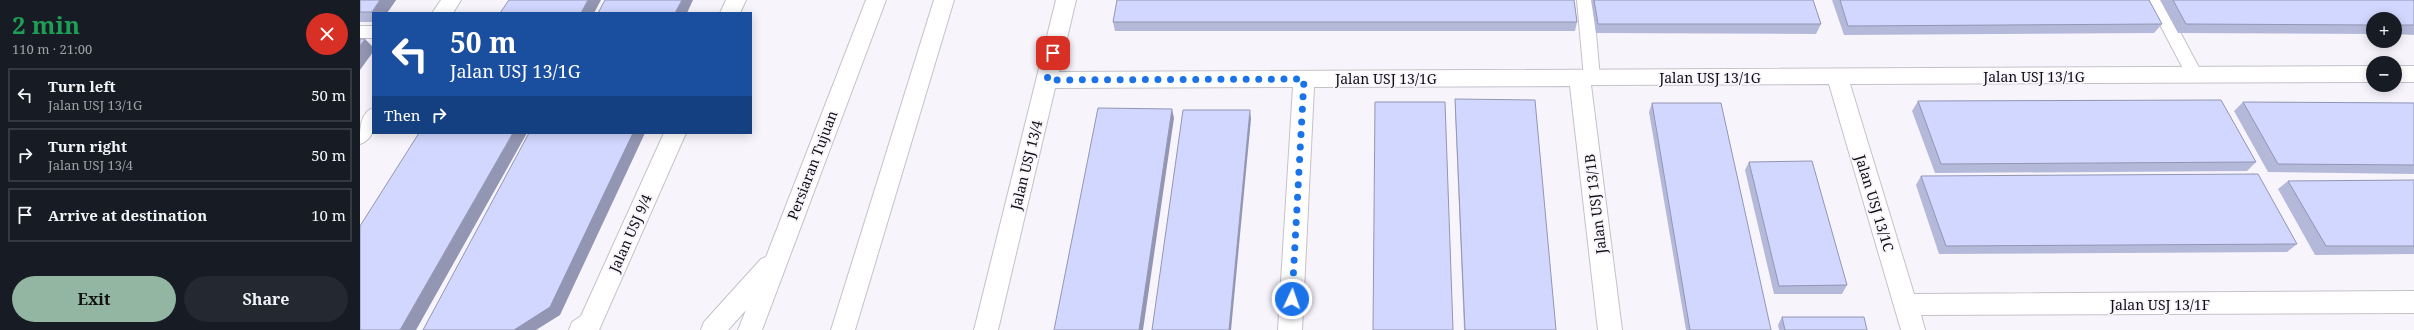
<!DOCTYPE html>
<meta charset="utf-8">
<style>
body{margin:0;font-family:"Noto Serif",serif;background:#242831;color:#f1f3f6;height:100vh;display:flex;flex-direction:column;font-size:15px;white-space:nowrap}
*{box-sizing:border-box;margin:0}
p{font-size:13px;color:#9ea1a6}
.icon{flex:none;width:22px;height:22px;fill:none;stroke:currentColor;stroke-width:2;stroke-linecap:round;stroke-linejoin:round}
.map{position:relative;flex:1;overflow:hidden}
.sheet{display:flex;flex-direction:column;background:#171b24;width:360px}
.sheet>*{flex:none}
.hud{position:absolute;left:12px;top:12px;width:380px;height:122px;border-radius:0px;box-shadow:0 2px 10px #0003;background:#1a4fa0;color:#fff;overflow:hidden}
.controls{position:absolute;left:2006px;top:12px;display:grid;gap:8px}
.controls a{display:grid;place-items:center;width:36px;height:36px;border-radius:50%;background:#171b24;box-shadow:0 2px 10px #0003;font-size:20px}
.pin{position:absolute;display:grid;place-items:center;width:34px;height:34px;color:#fff;margin:-17px;border-radius:8px;box-shadow:0 2px 6px #0006}
.me{position:absolute;width:44px;margin:-22px;rotate:3deg;stroke-linejoin:round;filter:drop-shadow(0 0 3px #0008)}
.turn{display:flex;align-items:center;gap:14px;height:84px;padding:0 12px;font-size:18px}
.turn .icon{width:52px;height:52px;stroke-width:2.5}
.turn b{display:block;font-size:28px;line-height:34px}
.then{display:flex;align-items:center;height:38px;padding:0 12px;background:#0003;gap:8px;font-size:15px}
.round{display:grid;place-items:center;flex:none;width:42px;height:42px;border-radius:21px;background:#242831}
.headline{display:flex;align-items:center;justify-content:space-between;height:68px;padding:0 12px}
h1{font-size:24px;font-weight:700;line-height:30px;color:#1e9e55}
.button{display:flex;gap:8px;margin-top:auto;padding:8px 12px}
.button a{flex:1;height:46px;border-radius:24px;background:#92b6a1;color:#111;font-size:16px;font-weight:700;line-height:46px;text-align:center}
.button a+a{background:#242831;color:#f1f3f6}
ul{padding:0;list-style:none}
li{display:flex;align-items:center;gap:12px;height:54px;margin:0 8px 6px;padding:0 4px;border:2px solid #363941;border-radius:0px}
li div{flex:1}
li b{display:block;font-size:15px}
li em{font-style:normal}
main{display:flex;flex:1;min-height:0}
.map>svg:first-child{display:block}
</style>
<main>
<section class="sheet">
<div class="headline"><div><h1>2 min</h1><p>110 m · 21:00</p></div><a class="round" style="background:#d93025;color:#fff"><svg class="icon" aria-label="close" viewBox="0 0 24 24"><path d="M6 6l12 12M18 6L6 18"/></svg></a></div>
<ul>
<li><svg class="icon" aria-label="left" viewBox="0 0 24 24"><path d="M17 20v-9H6M10 6l-5 5 5 5"/></svg><div><b>Turn left</b><p>Jalan USJ 13/1G</p></div><em>50 m</em></li>
<li><svg class="icon" aria-label="right" viewBox="0 0 24 24"><path d="M7 20v-9h11M14 6l5 5-5 5"/></svg><div><b>Turn right</b><p>Jalan USJ 13/4</p></div><em>50 m</em></li>
<li><svg class="icon" aria-label="arrive" viewBox="0 0 24 24"><path d="M6 21V4h12l-3 4 3 4H6"/></svg><div><b>Arrive at destination</b></div><em>10 m</em></li>
</ul>
<div class="button"><a>Exit</a><a>Share</a></div>
</section>
<div class="map">
<svg width="2054" height="330" viewBox="0 0 2054 330">
<rect width="100%" height="100%" fill="#f8f4fc"/>
<g fill="none" stroke-linecap="round" stroke-linejoin="round">
<g stroke="#c5c1c9" stroke-width="2">
<path id="service" d="M 1217,0 L 1233,0 L 1240,78 L 1238,83 L 1232,84 L 1226,83 L 1224,78 Z
M 1787,0 L 1803,0 L 1843,75 L 1841,80 L 1835,81 L 1829,80 Z
M 0,26 L 13,26 L 13,38 L 0,38 Z"/>
</g>
<g stroke="#c5c1c9" stroke-width="2">
<path id="minor" d="M 81,0 L 101,0 L 93,13 L 72,13 Z
M 366,0 L 386,0 L 380,13 L 360,13 Z
M 696,0 L 716,0 L 699,72 L 2013,66 L 2013,82 L 1490,84 L 1554,294 L 2054,291 L 2054,313 L 1561,315 L 1565,330 L 1541,330 L 1469,84 L 1231,85 L 1262,330 L 1238,330 L 1210,86 L 954,87 L 942,330 L 918,330 L 933,87 L 695,88 L 638,330 L 614,330 Z
M 2035,66 L 2054,66 L 2054,82 L 2035,82 Z
M 13,108 C 13,123 17,138 0,144 C 0,129 0,113 13,108 Z
M 304,133 L 326,133 L 239,330 L 209,330 L 212,322 L 221,316 Z"/>
</g>
<g stroke="#c5c1c9" stroke-width="2">
<path id="secondary" d="M 506,0 L 526,0 L 402,330 L 378,330 L 386,310 L 368,330 L 341,330 L 344,322 L 401,259 L 406,257 Z
M 574,0 L 594,0 L 495,330 L 471,330 Z"/>
</g>
<use href="#service" fill="#fff" fill-rule="evenodd"/>
<use href="#minor" fill="#fff" fill-rule="evenodd"/>
<use href="#secondary" fill="#fff" fill-rule="evenodd"/>
</g>
<path fill="#b4b9da" d="M 0,0 L 36,0 L 27,13 L 13,13 L 13,22 L 0,22 Z
M 1231,0 L 1453,0 L 1461,24 L 1456,34 L 1236,33 Z
M 1472,0 L 1789,0 L 1802,24 L 1794,33 L 1484,35 Z
M 1800,0 L 2054,0 L 2054,35 L 2035,34 L 2035,19 L 2013,19 L 2013,34 L 1818,33 Z
M 753,22 L 1217,22 L 1215,31 L 755,31 Z
M 1095,99 L 1196,330 L 1104,330 L 1095,108 Z
M 1558,101 L 1896,162 L 1887,171 L 1575,173 L 1552,111 Z
M 1883,102 L 2054,103 L 2054,174 L 1908,172 L 1874,111 Z
M 1292,103 L 1411,330 L 1326,330 L 1289,112 Z
M 1389,162 L 1487,285 L 1482,294 L 1414,294 L 1385,170 Z
M 1561,176 L 1937,244 L 1927,252 L 1579,254 L 1556,185 Z
M 2054,180 L 2054,254 L 1955,255 L 1918,189 L 1928,181 Z
M 1422,317 L 1507,330 L 1419,330 L 1418,325 Z"/>
<path fill="#9296b2" d="M 20,0 L 36,0 L 27,13 L 13,13 L 12,12 Z
M 228,0 L 241,0 L 234,13 L 221,13 Z
M 322,0 L 333,0 L 327,13 L 315,13 Z
M 5,39 L 13,47 L 13,52 L 0,70 L 0,46 Z
M 812,109 L 814,118 L 783,330 L 779,330 Z
M 890,110 L 891,119 L 871,330 L 869,330 Z
M 153,133 L 167,133 L 56,330 L 40,330 Z
M 273,133 L 285,133 L 200,315 L 176,330 L 154,330 Z"/>
<path fill="#d1d7fe" stroke="#9296b2" d="M 0,0 L 20,0 L 12,12 L 0,12 Z
M 149,0 L 228,0 L 221,13 L 140,13 Z
M 245,0 L 322,0 L 315,13 L 238,13 Z
M 757,0 L 1214,0 L 1217,22 L 753,22 Z
M 1234,0 L 1453,0 L 1461,24 L 1238,24 Z
M 1480,0 L 1789,0 L 1802,24 L 1488,26 Z
M 1813,0 L 2054,0 L 2054,25 L 2035,25 L 2035,19 L 2013,19 L 2013,25 L 1826,24 Z
M 0,39 L 5,39 L 0,46 Z
M 1095,99 L 1175,100 L 1196,330 L 1105,330 Z
M 1861,100 L 1896,162 L 1581,164 L 1558,101 Z
M 1015,102 L 1085,102 L 1093,330 L 1013,330 Z
M 1883,102 L 2054,103 L 2054,165 L 1918,164 Z
M 1292,103 L 1361,103 L 1411,330 L 1330,330 Z
M 738,108 L 812,109 L 779,330 L 694,330 Z
M 823,110 L 890,110 L 869,330 L 792,330 Z
M 59,133 L 153,133 L 40,330 L 0,330 L 0,226 Z
M 169,133 L 273,133 L 190,307 L 154,330 L 63,330 Z
M 1452,161 L 1487,285 L 1419,286 L 1389,162 Z
M 1898,174 L 1937,244 L 1586,246 L 1561,176 Z
M 2054,180 L 2054,246 L 1966,246 L 1928,181 Z
M 1422,317 L 1504,317 L 1507,330 L 1425,330 Z"/>
<g fill="none" stroke-linecap="round" stroke-linejoin="round">
<path stroke="#1a73e8" stroke-width="7" stroke-dasharray="0 12.6" d="M 693,53 L 687,80 L 944,79 L 932,299"/>
</g>
<g text-anchor="middle" dominant-baseline="central" stroke-width="3.5" stroke-linejoin="round" paint-order="stroke">
<g font-size="14" fill="#100f12" stroke="#f8f4fc">
<text x="1674" y="76">Jalan USJ 13/1G</text>
<text x="1350" y="77">Jalan USJ 13/1G</text>
<text x="1026" y="78">Jalan USJ 13/1G</text>
<text transform="translate(452 165) rotate(-69)">Persiaran Tujuan</text>
<text transform="translate(666 165) rotate(-76)">Jalan USJ 13/4</text>
<text transform="translate(1515 203) rotate(73)">Jalan USJ 13/1C</text>
<text transform="translate(1235 204) rotate(-97)">Jalan USJ 13/1B</text>
<text transform="translate(270 233) rotate(-66)">Jalan USJ 9/4</text>
<text x="1800" y="304">Jalan USJ 13/1F</text>
</g>
</g>
</svg>
<div class="controls">
<a>+</a>
<a>−</a>
</div>
<div class="pin" style="left:693px;top:53px;background:#d93025"><svg class="icon" aria-label="arrive" viewBox="0 0 24 24"><path d="M6 21V4h12l-3 4 3 4H6"/></svg></div>
<svg class="me" style="left:932px;top:299px" viewBox="-20 -20 40 40"><circle r="17" fill="#1a73e8" stroke="#fff" stroke-width="3"/><path d="M0-11L8 9 0 5-8 9z" fill="#fff"/></svg>
<div class="hud">
<div class="turn"><svg class="icon" aria-label="left" viewBox="0 0 24 24"><path d="M17 20v-9H6M10 6l-5 5 5 5"/></svg><div><b>50 m</b>Jalan USJ 13/1G</div></div>
<div class="then">Then<svg class="icon" aria-label="right" viewBox="0 0 24 24"><path d="M7 20v-9h11M14 6l5 5-5 5"/></svg></div>
</div>
</div>
</main>
